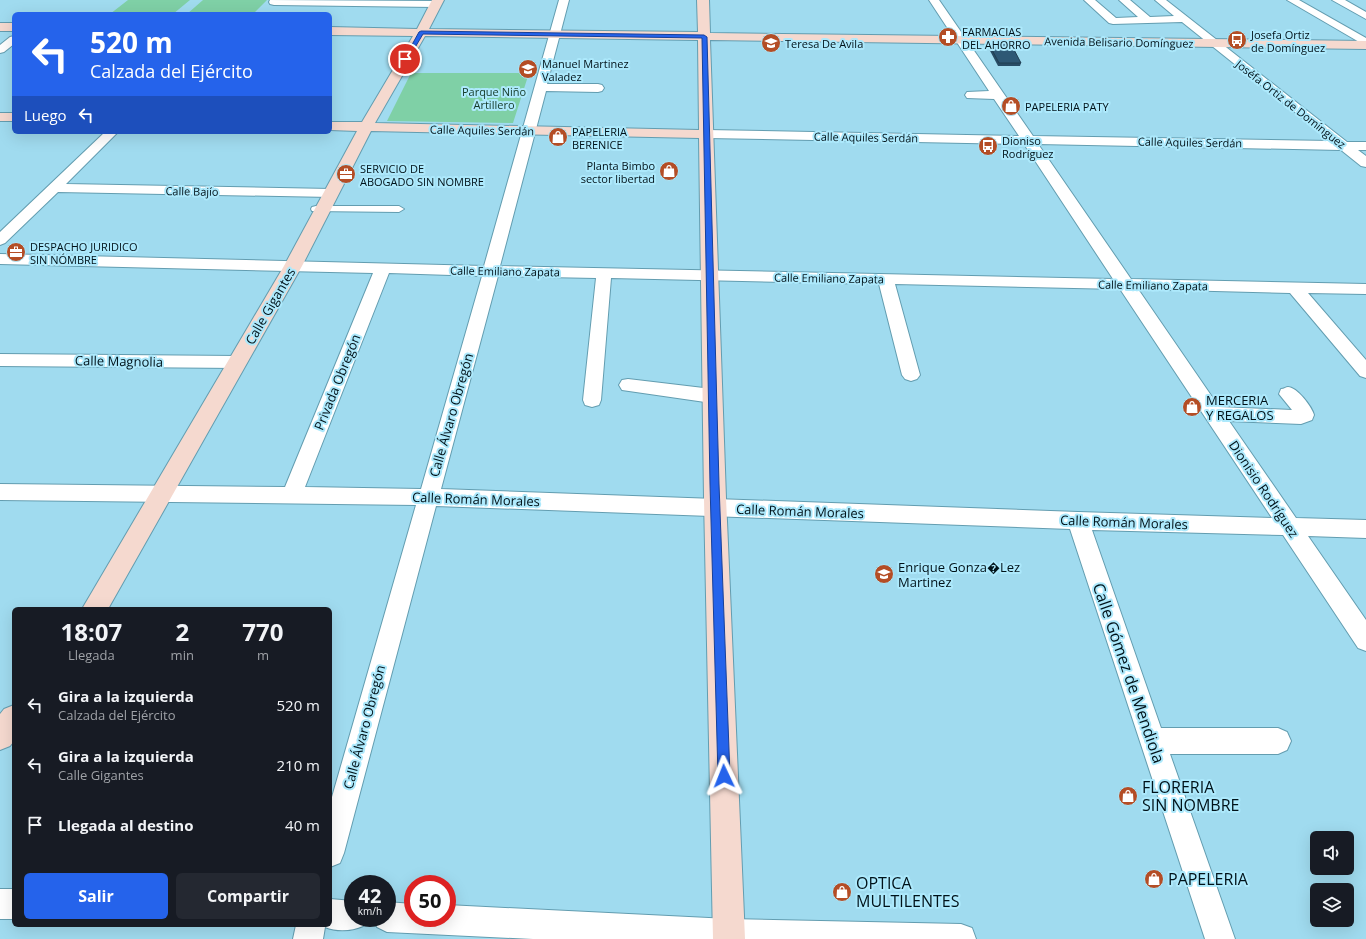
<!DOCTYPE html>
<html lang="es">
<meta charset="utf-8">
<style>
body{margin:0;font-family:"Open Sans",sans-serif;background:#242831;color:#f1f3f6;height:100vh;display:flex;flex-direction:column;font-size:15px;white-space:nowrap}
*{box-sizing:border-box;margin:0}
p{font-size:13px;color:#9ea1a6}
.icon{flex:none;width:22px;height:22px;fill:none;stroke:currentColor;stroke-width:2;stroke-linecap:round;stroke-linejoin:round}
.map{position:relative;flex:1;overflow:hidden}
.sheet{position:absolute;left:12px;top:607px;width:320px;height:320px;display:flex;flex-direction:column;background:#171b24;border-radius:6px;box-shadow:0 4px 16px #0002}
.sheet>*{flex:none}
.top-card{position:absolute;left:12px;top:12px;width:320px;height:122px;border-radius:6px;box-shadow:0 4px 16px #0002;background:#2563eb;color:#fff;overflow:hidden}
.tools{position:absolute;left:1310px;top:831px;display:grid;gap:8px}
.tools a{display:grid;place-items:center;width:44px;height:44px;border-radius:6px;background:#171b24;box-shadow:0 4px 16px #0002;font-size:20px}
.speed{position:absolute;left:344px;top:875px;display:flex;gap:8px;font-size:20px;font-weight:700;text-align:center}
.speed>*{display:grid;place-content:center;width:52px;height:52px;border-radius:50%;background:#171b24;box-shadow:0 4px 16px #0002;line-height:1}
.speed small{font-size:10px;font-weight:400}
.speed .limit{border:6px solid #d22;background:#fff;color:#111}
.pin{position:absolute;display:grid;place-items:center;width:34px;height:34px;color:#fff;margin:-17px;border:2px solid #fff;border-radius:50%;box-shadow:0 1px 4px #0007}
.me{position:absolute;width:44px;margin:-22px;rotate:358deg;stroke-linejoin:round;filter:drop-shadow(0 0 3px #0008)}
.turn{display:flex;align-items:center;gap:14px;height:84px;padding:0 12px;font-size:18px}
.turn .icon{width:52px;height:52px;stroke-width:2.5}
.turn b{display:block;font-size:28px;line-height:34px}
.then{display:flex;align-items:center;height:38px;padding:0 12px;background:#0003;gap:8px;font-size:15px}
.eta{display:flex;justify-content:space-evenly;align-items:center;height:68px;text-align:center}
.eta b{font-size:24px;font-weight:700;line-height:28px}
.action{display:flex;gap:8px;margin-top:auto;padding:8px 12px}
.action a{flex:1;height:46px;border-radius:6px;background:#2563eb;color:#fff;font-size:16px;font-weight:700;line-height:46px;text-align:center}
.action a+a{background:#242831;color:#f1f3f6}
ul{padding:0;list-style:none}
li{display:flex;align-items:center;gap:12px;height:60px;padding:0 12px}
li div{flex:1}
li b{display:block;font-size:15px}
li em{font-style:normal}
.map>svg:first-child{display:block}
</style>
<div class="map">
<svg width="1366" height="939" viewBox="0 0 1366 939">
<rect width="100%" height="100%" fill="#a0dbef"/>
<path fill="#7fd0a6" d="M 128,0 L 190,0 L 173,14 L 110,14 Z
M 203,0 L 267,0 L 253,14 L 187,14 Z
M 411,73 L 529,73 L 513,123 L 387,121 Z"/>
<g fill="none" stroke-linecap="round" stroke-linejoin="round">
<g stroke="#639db0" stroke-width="2">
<path id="pedestrian" d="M 316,206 L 399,206 L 404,209 L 399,212 L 312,211 L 311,209 L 312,207 Z"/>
</g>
<g stroke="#639db0" stroke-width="2">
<path id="minor" d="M 270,0 L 435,1 L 440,4 L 435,7 L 274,5 L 270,4 L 269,2 Z
M 559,0 L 569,0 L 547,84 L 598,84 L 602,85 L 604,88 L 602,91 L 598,92 L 546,91 L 500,266 L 1113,279 L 1024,144 L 707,138 L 702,137 L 701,134 L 702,131 L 707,130 L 1019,136 L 994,99 L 967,98 L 965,95 L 967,92 L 989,91 L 929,0 L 939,0 L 1033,136 L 1331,141 L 1182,22 L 1113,24 L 1109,23 L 1084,0 L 1095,0 L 1116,18 L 1138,17 L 1119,0 L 1130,0 L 1150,17 L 1174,16 L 1155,0 L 1166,0 L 1347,142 L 1366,142 L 1366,150 L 1358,150 L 1366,156 L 1366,167 L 1361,166 L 1341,150 L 1038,144 L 1131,279 L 1366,284 L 1366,294 L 1308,293 L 1366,360 L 1366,378 L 1360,376 L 1290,293 L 1138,289 L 1219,407 L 1292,410 L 1279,394 L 1281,389 C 1284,389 1286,387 1288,387 C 1297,387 1312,407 1314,415 L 1312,420 L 1301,424 L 1229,421 L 1296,518 L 1366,520 L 1366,538 L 1308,536 L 1366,620 L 1366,651 L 1358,648 L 1283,535 L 1092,530 L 1161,728 L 1278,728 L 1287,732 L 1291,741 L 1287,750 L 1278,754 L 1170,754 L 1235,939 L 1205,939 L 1070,529 L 436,506 L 344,853 L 340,863 L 330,867 L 330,804 L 416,505 L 0,500 L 0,484 L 285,487 L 373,273 L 0,264 L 0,254 L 484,266 ZM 389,273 L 482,276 L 421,489 L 305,487 ZM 498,276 L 596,278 L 583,400 L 585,405 L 592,407 L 599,405 L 601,400 L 611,278 L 879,284 L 902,375 L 905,379 L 911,381 L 917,379 L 920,375 L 895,284 L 1120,289 L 1272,518 L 1078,512 L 441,489 Z
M 1287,0 L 1299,0 L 1366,38 L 1366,46 Z
M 1332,0 L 1345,0 L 1366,12 L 1366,19 Z
M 14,36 L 14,44 L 4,52 L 0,53 L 0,45 L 10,37 Z
M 105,132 L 118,132 L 66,184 L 331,189 L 336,190 L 338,193 L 336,196 L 331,197 L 58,192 L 5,243 L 0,245 L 0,232 Z
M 0,354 L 238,356 L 244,358 L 247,362 L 244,366 L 238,368 L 0,366 Z
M 628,379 L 712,389 L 719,391 L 721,396 L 719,401 L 712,403 L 622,390 L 619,385 L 622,380 Z
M 0,889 L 14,889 L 14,919 L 0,919 Z
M 330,899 L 353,901 L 353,918 L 367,918 L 363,926 C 352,931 337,932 325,927 L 323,939 L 293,939 L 296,925 L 330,925 Z
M 387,902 L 413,904 L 413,918 L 447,918 L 447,905 L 729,919 L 961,924 L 972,928 L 976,939 L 533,939 L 387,932 L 377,927 L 373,918 L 387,918 Z"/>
</g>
<g stroke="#639db0" stroke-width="2">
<path id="secondary" d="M 432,0 L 444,0 L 429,29 L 698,32 L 697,0 L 709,0 L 710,33 L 1366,41 L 1366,49 L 710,40 L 726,498 L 745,939 L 713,939 L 704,498 L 699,138 L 371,131 L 302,266 L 108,609 L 82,609 L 284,266 L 357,131 L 330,130 L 330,122 L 362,122 L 413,36 L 330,35 L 330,27 L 417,29 ZM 425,36 L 698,40 L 699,130 L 375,123 Z
M 0,23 L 14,23 L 14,31 L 0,31 Z
M 0,113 L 14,113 L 14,121 L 0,121 Z
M 14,705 L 14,741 L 10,746 L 0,750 L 0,714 L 4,709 Z"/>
</g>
<use href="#pedestrian" fill="#fff" fill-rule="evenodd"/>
<use href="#minor" fill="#fff" fill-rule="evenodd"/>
<use href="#secondary" fill="#f5d9cf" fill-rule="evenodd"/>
</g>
<path fill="#284c65" d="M 989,44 L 1021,63 L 1020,66 L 998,66 L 988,47 Z"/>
<path fill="#2e5875" stroke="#203e52" d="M 989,44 L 1011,44 L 1021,63 L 999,63 Z"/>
<path fill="#2563eb" stroke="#184099" d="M 421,31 L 704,35 L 707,37 L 719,484 L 730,776 L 728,781 L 724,783 L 720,781 L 718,776 L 710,484 L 702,38 L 423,34 L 407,61 L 403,61 L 419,32 Z"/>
<defs>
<g id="pharmacy-disc" transform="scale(1)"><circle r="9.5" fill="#b44d25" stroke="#ade9fc"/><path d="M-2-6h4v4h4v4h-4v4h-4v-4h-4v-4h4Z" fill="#fff"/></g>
<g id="bus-disc" transform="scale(1)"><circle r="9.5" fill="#b44d25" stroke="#ade9fc"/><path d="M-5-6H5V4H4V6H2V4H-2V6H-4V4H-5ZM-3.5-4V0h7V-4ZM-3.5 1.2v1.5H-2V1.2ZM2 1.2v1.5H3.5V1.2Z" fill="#fff"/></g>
<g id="school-disc" transform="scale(1)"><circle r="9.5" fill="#b44d25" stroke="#ade9fc"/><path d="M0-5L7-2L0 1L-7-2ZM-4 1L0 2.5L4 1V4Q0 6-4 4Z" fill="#fff"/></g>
<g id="shop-disc" transform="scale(1)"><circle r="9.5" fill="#b44d25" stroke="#ade9fc"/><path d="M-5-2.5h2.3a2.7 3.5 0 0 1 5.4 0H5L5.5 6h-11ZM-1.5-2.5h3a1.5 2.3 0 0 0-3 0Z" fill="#fff"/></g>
<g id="office-disc" transform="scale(1)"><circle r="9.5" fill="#b44d25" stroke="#ade9fc"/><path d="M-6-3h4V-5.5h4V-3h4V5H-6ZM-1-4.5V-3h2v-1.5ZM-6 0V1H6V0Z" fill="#fff"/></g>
</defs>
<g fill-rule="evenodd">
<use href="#pharmacy-disc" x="948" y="37"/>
<use href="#bus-disc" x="1237" y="40"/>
<use href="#school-disc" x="771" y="43"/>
<use href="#school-disc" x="528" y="69"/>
<use href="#shop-disc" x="1011" y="106"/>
<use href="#shop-disc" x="558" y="137"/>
<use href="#bus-disc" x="988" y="146"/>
<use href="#shop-disc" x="669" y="171"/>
<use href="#office-disc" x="346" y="174"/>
<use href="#office-disc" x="16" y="252"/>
<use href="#shop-disc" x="1192" y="407"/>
<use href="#school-disc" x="884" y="574"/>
<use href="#shop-disc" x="1128" y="796"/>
<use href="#shop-disc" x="1154" y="879"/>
<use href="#shop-disc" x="842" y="892"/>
</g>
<g text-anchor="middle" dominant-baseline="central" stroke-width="4" stroke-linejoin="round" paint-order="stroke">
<g font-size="11" fill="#001219" stroke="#ade9fc" text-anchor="start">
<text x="962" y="31">FARMACIAS<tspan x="962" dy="13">DEL AHORRO</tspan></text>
<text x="1251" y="34">Josefa Ortiz<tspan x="1251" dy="13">de Domínguez</tspan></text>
<text x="785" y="43">Teresa De Avila</text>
<text x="542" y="63">Manuel Martinez<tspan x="542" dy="13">Valadez</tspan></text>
<text x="1025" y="106">PAPELERIA PATY</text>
<text x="572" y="131">PAPELERIA<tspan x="572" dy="13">BERENICE</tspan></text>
<text x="1002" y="140">Dioniso<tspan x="1002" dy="13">Rodríguez</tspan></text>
<text x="655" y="165" text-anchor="end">Planta Bimbo<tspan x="655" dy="13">sector libertad</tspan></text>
<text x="360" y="168">SERVICIO DE<tspan x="360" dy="13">ABOGADO SIN NOMBRE</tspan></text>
<text x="30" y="246">DESPACHO JURIDICO<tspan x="30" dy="13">SIN NÓMBRE</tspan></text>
</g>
<g font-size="11" fill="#001219" stroke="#ade9fc">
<text transform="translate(1119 42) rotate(1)">Avenida Belisario Domínguez</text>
<text transform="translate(1291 104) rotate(38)">Joséfa Ortiz de Domínguez</text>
<text transform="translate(482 130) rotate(1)">Calle Aquiles Serdán</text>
<text transform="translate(866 137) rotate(1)">Calle Aquiles Serdán</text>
<text transform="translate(1190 142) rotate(1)">Calle Aquiles Serdán</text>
<text transform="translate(192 191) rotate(1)">Calle Bajío</text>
<text transform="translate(505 271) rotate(1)">Calle Emiliano Zapata</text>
<text transform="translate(829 278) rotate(1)">Calle Emiliano Zapata</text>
<text transform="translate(1153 285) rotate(1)">Calle Emiliano Zapata</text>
</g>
<g font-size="11" fill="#143927" stroke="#ade9fc">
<text x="494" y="91">Parque Niño<tspan x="494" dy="13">Artillero</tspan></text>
</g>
<g font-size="13" fill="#001219" stroke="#ade9fc">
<text transform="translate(270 306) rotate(-60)">Calle Gigantes</text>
<text transform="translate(119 361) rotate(1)">Calle Magnolia</text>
<text transform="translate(337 382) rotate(-68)">Privada Obregón</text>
<text transform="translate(451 415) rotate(-74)">Calle Álvaro Obregón</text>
<text transform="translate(1264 489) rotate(56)">Dionisio Rodríguez</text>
<text transform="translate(476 499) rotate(2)">Calle Román Morales</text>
<text transform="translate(800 511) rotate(2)">Calle Román Morales</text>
<text transform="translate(1124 522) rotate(2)">Calle Román Morales</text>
<text transform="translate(364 727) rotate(-75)">Calle Álvaro Obregón</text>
</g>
<g font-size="13" fill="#001219" stroke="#ade9fc" text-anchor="start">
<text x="1206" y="400">MERCERIA<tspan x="1206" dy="15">Y REGALOS</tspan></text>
<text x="898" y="567">Enrique Gonza�Lez<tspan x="898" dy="15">Martinez</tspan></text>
</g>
<g font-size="16" fill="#001219" stroke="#ade9fc">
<text transform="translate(1129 673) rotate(71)">Calle Gómez de Mendiola</text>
</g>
<g font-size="16" fill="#001219" stroke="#ade9fc" text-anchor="start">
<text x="1142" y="787">FLORERIA<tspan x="1142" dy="18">SIN NOMBRE</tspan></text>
<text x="1168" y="879">PAPELERIA</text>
<text x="856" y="883">OPTICA<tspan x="856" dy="18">MULTILENTES</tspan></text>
</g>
</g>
</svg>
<div class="tools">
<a><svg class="icon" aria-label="sound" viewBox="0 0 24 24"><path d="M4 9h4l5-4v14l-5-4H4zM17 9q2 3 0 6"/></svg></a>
<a><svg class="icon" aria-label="layers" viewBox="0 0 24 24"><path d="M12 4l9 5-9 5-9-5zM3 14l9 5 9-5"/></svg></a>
</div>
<div class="speed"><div>42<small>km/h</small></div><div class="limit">50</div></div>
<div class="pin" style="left:405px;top:59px;background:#d93025"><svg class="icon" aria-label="arrive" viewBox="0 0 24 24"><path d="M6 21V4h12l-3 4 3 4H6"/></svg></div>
<svg class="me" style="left:724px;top:776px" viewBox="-20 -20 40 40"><path d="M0-17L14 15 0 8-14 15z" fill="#2563eb" stroke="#fff" stroke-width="4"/></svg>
<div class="top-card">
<div class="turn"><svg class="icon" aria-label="left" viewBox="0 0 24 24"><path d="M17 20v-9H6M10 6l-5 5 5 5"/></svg><div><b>520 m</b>Calzada del Ejército</div></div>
<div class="then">Luego<svg class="icon" aria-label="left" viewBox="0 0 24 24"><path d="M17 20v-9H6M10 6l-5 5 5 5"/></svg></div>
</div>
<section class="sheet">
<div class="eta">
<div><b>18:07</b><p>Llegada</p></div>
<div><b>2</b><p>min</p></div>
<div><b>770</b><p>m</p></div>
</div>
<ul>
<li><svg class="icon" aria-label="left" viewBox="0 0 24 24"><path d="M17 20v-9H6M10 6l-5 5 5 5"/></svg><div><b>Gira a la izquierda</b><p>Calzada del Ejército</p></div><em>520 m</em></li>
<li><svg class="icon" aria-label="left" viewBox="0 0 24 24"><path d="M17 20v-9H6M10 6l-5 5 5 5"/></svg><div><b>Gira a la izquierda</b><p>Calle Gigantes</p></div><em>210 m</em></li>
<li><svg class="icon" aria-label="arrive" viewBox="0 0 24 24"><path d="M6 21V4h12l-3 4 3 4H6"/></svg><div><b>Llegada al destino</b></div><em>40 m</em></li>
</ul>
<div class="action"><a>Salir</a><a>Compartir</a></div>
</section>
</div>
